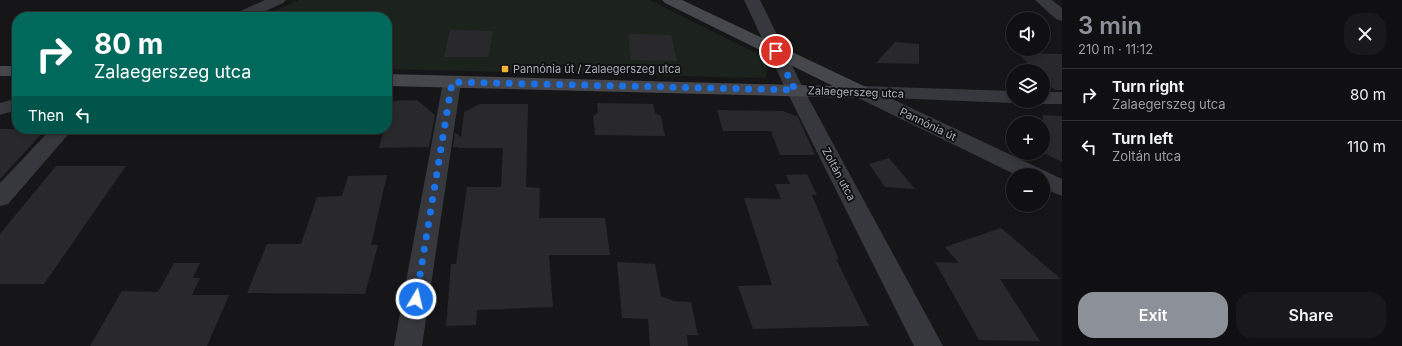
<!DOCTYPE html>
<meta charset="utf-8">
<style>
body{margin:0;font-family:Inter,sans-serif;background:#19191b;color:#f1f3f6;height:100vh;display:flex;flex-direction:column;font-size:15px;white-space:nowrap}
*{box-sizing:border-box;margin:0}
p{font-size:13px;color:#9c9d9f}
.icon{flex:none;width:22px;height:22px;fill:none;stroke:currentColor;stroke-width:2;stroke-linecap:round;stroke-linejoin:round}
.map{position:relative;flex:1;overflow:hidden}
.sheet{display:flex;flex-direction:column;background:#101012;width:340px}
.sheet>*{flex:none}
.hud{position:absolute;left:12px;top:12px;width:380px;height:122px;border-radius:16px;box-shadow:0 2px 6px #0003,0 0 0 1px #303032;background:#00695c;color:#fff;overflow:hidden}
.tools{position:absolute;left:1006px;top:12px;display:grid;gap:8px}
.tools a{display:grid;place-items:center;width:44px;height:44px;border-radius:50%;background:#101012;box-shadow:0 2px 6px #0003,0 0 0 1px #303032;font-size:20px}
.pin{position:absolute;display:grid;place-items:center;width:34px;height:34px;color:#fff;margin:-17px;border:2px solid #fff;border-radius:50%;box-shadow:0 1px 4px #0007}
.me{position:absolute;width:44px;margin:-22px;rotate:9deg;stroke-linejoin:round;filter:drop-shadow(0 0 3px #0008)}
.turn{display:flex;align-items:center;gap:14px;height:84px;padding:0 16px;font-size:18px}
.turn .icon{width:52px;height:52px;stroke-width:2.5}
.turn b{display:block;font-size:28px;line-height:34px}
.then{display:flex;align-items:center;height:38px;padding:0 16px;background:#0003;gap:8px;font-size:15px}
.round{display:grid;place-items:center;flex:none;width:42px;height:42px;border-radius:16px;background:#19191b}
.summary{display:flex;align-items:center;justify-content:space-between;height:68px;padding:0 16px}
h1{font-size:24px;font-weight:600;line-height:30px;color:#8c9099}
.action{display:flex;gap:8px;margin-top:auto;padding:8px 16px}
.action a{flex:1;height:46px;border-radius:16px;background:#8c9099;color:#fff;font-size:16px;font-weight:600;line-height:46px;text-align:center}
.action a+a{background:#19191b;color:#f1f3f6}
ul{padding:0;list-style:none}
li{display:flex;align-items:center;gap:12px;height:52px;padding:0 16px;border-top:1px solid #303032}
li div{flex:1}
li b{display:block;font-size:15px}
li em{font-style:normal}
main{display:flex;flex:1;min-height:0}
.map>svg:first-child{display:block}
</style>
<main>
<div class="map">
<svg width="1062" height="346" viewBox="0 0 1062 346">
<rect width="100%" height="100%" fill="#161618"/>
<path fill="#1c231d" d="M 299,0 L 649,0 L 770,60 L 765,78 L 387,69 L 387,17 L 261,17 Z"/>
<path fill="#29292c" d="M 450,30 L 493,31 L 489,57 L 444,57 Z
M 628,34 L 671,35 L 677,61 L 631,60 Z
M 895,42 L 919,44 L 919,64 L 876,63 Z
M 1018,53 L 1062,54 L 1062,90 L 1055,90 L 1043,79 L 1043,71 L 1035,71 Z
M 417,100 L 435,115 L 429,147 L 379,148 L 384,129 L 387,129 L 387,101 Z
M 597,103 L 653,104 L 655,113 L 661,116 L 665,136 L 595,135 L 593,116 L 598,113 Z
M 480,104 L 528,104 L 526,187 L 540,188 L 539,218 L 605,218 L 610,255 L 549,255 L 553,307 L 477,310 L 476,325 L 446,326 L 451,264 L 456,264 L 467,187 L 501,187 L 503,148 L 459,148 L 459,147 L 453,147 L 455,132 L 461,137 L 464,112 Z
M 717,110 L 783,111 L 798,117 L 815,155 L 780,155 L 771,131 L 723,131 Z
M 1043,115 L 1062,116 L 1062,162 L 1043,153 Z
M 0,129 L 46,129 L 0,179 Z
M 889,158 L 915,189 L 885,187 L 869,164 Z
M 56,166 L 126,166 L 44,284 L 0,284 L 0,234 Z
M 807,174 L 817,195 L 812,195 L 839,260 L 836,259 L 869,326 L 753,329 L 738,286 L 772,285 L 744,198 L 781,199 L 775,184 L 790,184 L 786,175 Z
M 387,175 L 371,245 L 378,245 L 365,294 L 247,293 L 267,244 L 301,244 L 317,197 L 342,196 L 348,176 Z
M 1001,228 L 1061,279 L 1000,279 L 1040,341 L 979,340 L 935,262 L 959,263 L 945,247 Z
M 617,262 L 655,264 L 661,296 L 674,301 L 691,302 L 698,335 L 687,335 L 688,346 L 650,346 L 648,319 L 622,318 Z
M 174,263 L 200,263 L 193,278 L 200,278 L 192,295 L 229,295 L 207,346 L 90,346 L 122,291 L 158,292 Z"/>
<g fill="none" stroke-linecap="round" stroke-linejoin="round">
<path fill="#37383d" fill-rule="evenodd" d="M 265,0 L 286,0 L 283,3 L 253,17 L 232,17 L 234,14 Z
M 744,0 L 760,0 L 804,90 L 943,346 L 914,346 L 786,90 Z
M 1035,0 L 1052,0 L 1062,8 L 1062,21 L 1056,19 Z
M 452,76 L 459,78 L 461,82 L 422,346 L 394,346 L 443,82 L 445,78 Z
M 861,86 L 1013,91 L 1013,101 L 1020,101 L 1013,103 L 890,98 L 1062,179 L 1062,196 L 1043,188 L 1043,175 L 1016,175 L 854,96 L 852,92 L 854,88 Z
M 1043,92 L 1062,92 L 1062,104 L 1043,104 L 1036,102 L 1035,101 L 1043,101 Z
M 17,98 L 17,110 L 0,115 L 0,103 Z
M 51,129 L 73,129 L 8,204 L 0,206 L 0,183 Z"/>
<path fill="#45474d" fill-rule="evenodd" d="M 662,0 L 682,0 L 868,88 L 870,92 L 868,96 L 861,98 L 387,86 L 387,74 L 833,86 L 665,3 Z
M 0,66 L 17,66 L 17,76 L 0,76 Z"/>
</g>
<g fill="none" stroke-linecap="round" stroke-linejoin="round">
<path stroke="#1a73e8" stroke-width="7" stroke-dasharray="0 12.6" d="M 416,299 L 452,82 L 795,90 L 776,51"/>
</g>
<rect fill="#f2b134" stroke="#111113" stroke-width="1.5" x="501" y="65" width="8" height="8" rx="2"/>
<g text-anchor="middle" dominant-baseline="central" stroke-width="4" stroke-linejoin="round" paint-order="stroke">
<g font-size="11" fill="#a8adb8" stroke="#111113" text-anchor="start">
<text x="513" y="69">Pannónia út / Zalaegerszeg utca</text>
</g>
<g font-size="11" fill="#a8adb8" stroke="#111113">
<text transform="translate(856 92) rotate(2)">Zalaegerszeg utca</text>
<text transform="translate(928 124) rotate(26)">Pannónia út</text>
<text transform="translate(839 174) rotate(62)">Zoltán utca</text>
</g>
</g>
</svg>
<div class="tools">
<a><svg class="icon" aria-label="sound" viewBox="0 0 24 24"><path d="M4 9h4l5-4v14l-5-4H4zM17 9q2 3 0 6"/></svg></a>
<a><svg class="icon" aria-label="layers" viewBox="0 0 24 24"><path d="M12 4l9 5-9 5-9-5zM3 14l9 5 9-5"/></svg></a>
<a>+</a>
<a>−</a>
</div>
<div class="pin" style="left:776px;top:51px;background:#d93025"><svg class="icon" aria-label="arrive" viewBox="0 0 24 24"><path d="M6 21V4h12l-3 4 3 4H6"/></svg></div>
<svg class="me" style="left:416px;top:299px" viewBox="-20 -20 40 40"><circle r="17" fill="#1a73e8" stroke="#fff" stroke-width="3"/><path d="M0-11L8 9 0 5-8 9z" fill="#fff"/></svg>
<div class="hud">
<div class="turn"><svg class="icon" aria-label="right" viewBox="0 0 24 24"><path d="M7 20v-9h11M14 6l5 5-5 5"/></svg><div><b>80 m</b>Zalaegerszeg utca</div></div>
<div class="then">Then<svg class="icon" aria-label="left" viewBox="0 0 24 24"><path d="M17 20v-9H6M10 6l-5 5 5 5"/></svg></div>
</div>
</div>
<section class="sheet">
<div class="summary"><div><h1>3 min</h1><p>210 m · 11:12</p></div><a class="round"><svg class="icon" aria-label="close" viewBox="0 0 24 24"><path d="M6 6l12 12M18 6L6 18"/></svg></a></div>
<ul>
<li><svg class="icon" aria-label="right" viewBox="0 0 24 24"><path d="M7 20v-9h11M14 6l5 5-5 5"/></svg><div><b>Turn right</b><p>Zalaegerszeg utca</p></div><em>80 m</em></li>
<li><svg class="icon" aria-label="left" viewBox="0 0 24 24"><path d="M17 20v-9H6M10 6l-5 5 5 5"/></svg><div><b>Turn left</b><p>Zoltán utca</p></div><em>110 m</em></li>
</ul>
<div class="action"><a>Exit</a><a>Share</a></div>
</section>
</main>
